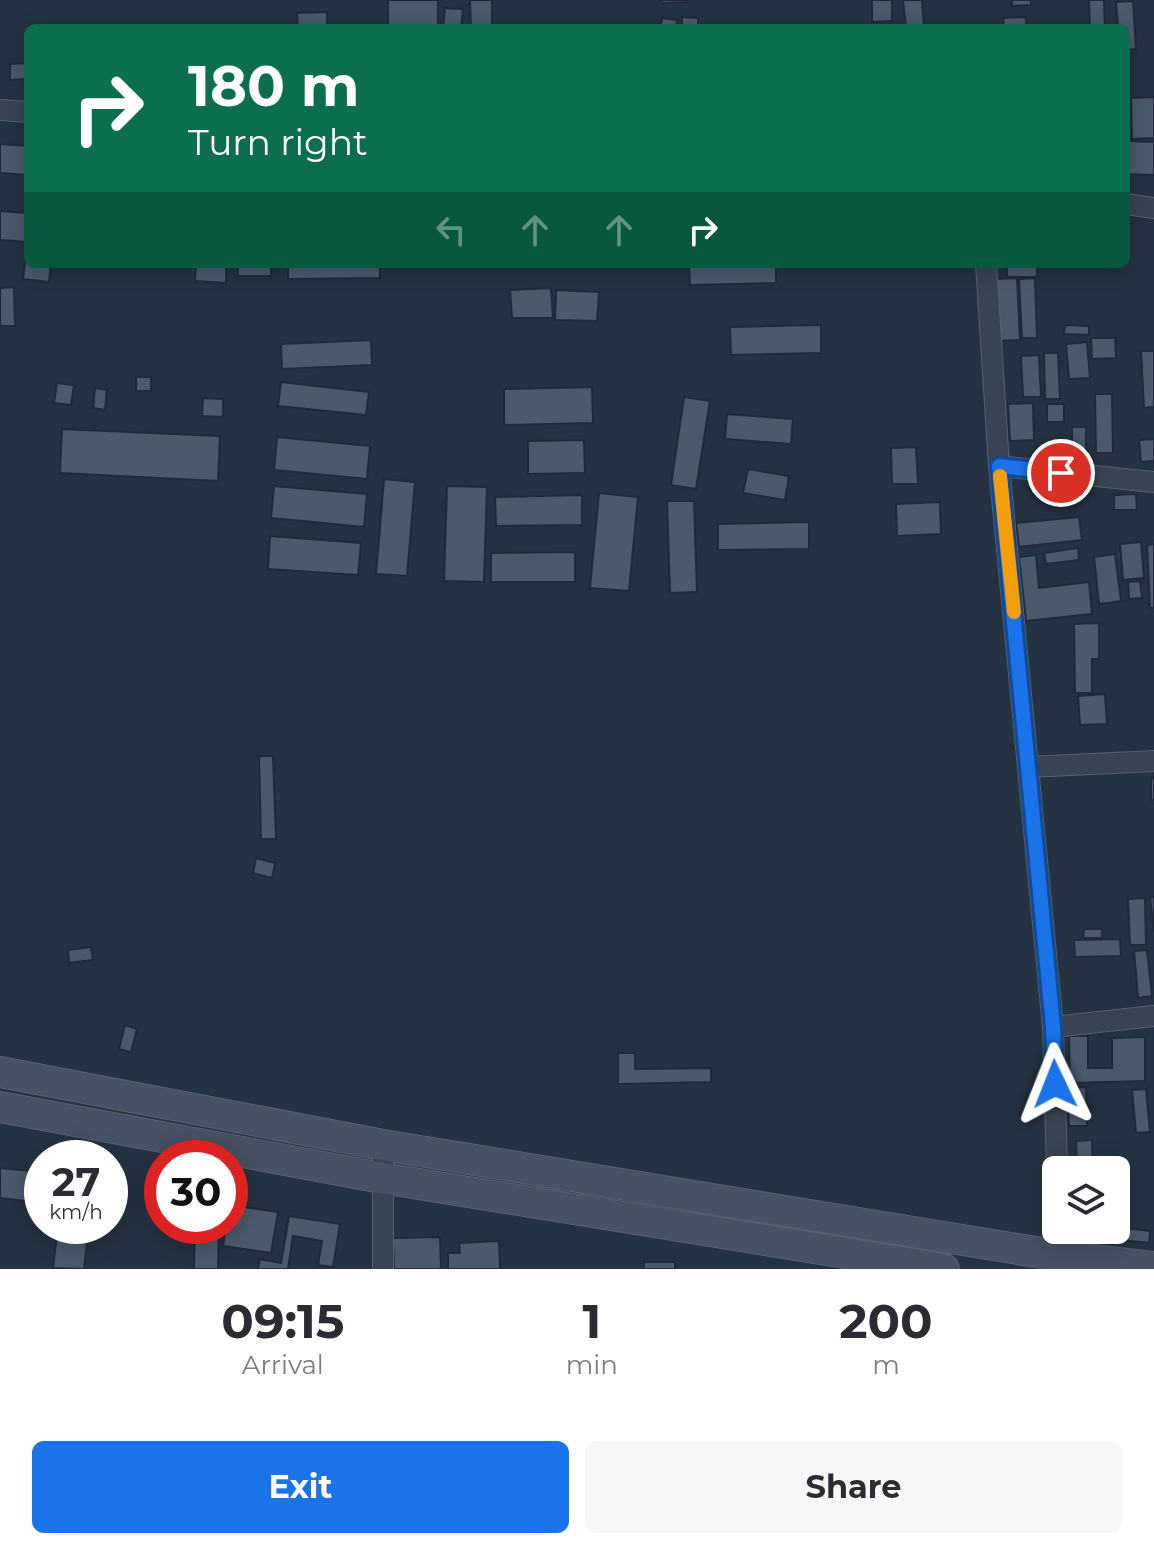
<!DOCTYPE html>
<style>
body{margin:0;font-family:Montserrat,sans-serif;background:#f7f7f7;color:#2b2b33;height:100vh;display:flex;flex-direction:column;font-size:30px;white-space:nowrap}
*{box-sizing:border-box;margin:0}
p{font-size:26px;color:#7c7c81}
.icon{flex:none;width:44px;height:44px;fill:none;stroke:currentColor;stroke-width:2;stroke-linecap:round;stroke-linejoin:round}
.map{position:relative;height:1269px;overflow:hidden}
.sheet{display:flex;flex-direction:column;background:#fff;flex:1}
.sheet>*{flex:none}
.hud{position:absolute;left:24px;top:24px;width:1106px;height:244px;border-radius:12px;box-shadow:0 4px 20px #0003;background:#0b6e4f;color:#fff;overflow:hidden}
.buttons{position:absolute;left:1042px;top:1156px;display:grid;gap:16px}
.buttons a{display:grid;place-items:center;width:88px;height:88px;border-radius:12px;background:#fff;box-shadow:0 4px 20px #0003;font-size:40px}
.speed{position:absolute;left:24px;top:1140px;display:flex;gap:16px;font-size:40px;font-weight:700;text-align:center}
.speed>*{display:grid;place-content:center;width:104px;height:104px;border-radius:50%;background:#fff;box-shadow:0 4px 20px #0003;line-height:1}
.speed small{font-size:20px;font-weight:400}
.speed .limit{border:12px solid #d22;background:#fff;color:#111}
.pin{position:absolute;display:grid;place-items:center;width:68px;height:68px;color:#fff;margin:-34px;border:4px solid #fff;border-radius:50%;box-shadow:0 2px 8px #0007}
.me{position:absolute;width:88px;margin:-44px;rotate:358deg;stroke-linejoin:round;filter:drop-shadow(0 0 6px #0008)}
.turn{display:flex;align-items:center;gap:28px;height:168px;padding:0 32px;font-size:36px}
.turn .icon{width:104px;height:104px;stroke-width:2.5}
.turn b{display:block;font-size:56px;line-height:68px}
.lanes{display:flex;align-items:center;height:76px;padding:0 32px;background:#0003;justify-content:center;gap:40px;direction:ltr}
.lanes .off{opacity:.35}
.eta{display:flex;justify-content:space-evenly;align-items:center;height:136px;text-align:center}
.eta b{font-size:48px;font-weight:700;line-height:56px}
.action{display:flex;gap:16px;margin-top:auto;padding:16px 32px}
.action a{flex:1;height:92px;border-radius:12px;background:#1a73e8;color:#fff;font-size:32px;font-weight:700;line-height:92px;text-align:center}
.action a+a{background:#f7f7f7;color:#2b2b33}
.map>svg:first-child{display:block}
</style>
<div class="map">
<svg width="1154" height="1269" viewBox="0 0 1154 1269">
<rect width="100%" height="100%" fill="#253241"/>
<path fill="#4b596a" stroke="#202a38" stroke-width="2" d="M 388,0 L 438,0 L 438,28 L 388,28 Z
M 470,0 L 492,0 L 492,28 L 471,28 Z
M 661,0 L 687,0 L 687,2 L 662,3 Z
M 872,0 L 892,0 L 892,21 L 872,22 Z
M 903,0 L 922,0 L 924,28 L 906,28 Z
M 1012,0 L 1031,0 L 1031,5 L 1012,6 Z
M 1089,0 L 1104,0 L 1105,28 L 1090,28 Z
M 1133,1 L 1136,49 L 1126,50 L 1126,28 L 1118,28 L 1116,2 Z
M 445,8 L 463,9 L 461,28 L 443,28 Z
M 327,12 L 327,28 L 298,28 L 297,13 Z
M 682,17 L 698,18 L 698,28 L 682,28 Z
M 1026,17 L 1026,28 L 1004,28 L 1003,18 Z
M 662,18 L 677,20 L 676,28 L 660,28 Z
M 28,63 L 28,79 L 10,80 L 10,64 Z
M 1154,97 L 1154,138 L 1132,139 L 1131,98 Z
M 1126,141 L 1154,142 L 1154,175 L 1126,174 Z
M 0,144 L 28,146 L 28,175 L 0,173 Z
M 0,211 L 28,213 L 28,242 L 0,240 Z
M 27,247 L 28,264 L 51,264 L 49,282 L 23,279 Z
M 196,264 L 226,264 L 226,283 L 195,281 Z
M 238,264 L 271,264 L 271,276 L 238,276 Z
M 288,264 L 380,264 L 380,278 L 288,279 Z
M 468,264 L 553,264 L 468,266 Z
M 689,264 L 776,264 L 776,283 L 690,285 Z
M 1007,264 L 1037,264 L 1037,277 L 1007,277 Z
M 1017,278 L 1020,340 L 998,341 L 994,279 Z
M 1035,278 L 1037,338 L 1022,338 L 1019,279 Z
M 14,287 L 15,326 L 0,326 L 0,288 Z
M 551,288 L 553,318 L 512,318 L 510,290 Z
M 556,290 L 599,292 L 597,321 L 555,320 Z
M 821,325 L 821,353 L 731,355 L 730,327 Z
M 1065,325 L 1089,326 L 1089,335 L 1064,334 Z
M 1091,338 L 1115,338 L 1116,358 L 1092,359 Z
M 371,340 L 372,365 L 282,369 L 281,344 Z
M 1087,342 L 1090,378 L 1069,379 L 1066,344 Z
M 1141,351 L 1154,351 L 1154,407 L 1144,408 Z
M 1044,353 L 1058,353 L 1060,399 L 1045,399 Z
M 1039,355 L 1041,397 L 1023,397 L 1021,356 Z
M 136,377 L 151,377 L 151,391 L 136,391 Z
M 281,382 L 369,392 L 366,415 L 278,406 Z
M 57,383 L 74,385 L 71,405 L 54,403 Z
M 592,387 L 593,423 L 504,425 L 504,389 Z
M 95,388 L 107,390 L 105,410 L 93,408 Z
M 1095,394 L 1112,394 L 1113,453 L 1096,453 Z
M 684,397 L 710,401 L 696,489 L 671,485 Z
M 203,398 L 223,399 L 223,417 L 202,416 Z
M 1033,403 L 1034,440 L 1010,441 L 1008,404 Z
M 1047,404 L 1064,404 L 1064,422 L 1047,422 Z
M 727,414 L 793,419 L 791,444 L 725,439 Z
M 1072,427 L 1086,427 L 1086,453 L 1072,453 Z
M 62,429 L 220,436 L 218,481 L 60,473 Z
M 277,437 L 370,446 L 367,479 L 274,470 Z
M 1154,439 L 1154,461 L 1141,462 L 1139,440 Z
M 584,440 L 585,473 L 528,474 L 528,441 Z
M 916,447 L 918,484 L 892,484 L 891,448 Z
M 748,469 L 789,476 L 785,500 L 743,493 Z
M 384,479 L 415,482 L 407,576 L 376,574 Z
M 274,486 L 367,494 L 364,527 L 271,518 Z
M 447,486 L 487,487 L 484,582 L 444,581 Z
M 599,493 L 638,497 L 629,591 L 590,588 Z
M 1136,494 L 1137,510 L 1114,510 L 1114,495 Z
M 582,495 L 582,525 L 496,526 L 495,497 Z
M 667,501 L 694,501 L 697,592 L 670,593 Z
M 940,502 L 941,534 L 897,536 L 896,504 Z
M 1079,517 L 1082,540 L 1019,547 L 1016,523 Z
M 809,522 L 809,549 L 718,550 L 718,524 Z
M 270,536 L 361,543 L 358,575 L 268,569 Z
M 1141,542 L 1144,578 L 1123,580 L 1120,544 Z
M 1154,544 L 1154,608 L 1150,608 L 1147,545 Z
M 1078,548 L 1079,560 L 1046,564 L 1044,553 Z
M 575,552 L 575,582 L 491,582 L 491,553 Z
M 1115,554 L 1121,601 L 1099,604 L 1094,557 Z
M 1036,555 L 1039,588 L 1089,582 L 1092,614 L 1026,621 L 1019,557 Z
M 1140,581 L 1142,598 L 1129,599 L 1128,582 Z
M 1099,623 L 1099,659 L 1092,659 L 1092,693 L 1075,693 L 1074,624 Z
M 1105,694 L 1107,724 L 1080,725 L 1078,696 Z
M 259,756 L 273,756 L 276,839 L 261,839 Z
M 1151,778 L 1154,778 L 1154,800 L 1151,800 Z
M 256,858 L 275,863 L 272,878 L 253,873 Z
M 1150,897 L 1154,897 L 1154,932 Z
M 1145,898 L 1146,945 L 1130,945 L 1128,899 Z
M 1084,929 L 1102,929 L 1102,938 L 1083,938 Z
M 1120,939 L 1121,956 L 1075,957 L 1074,940 Z
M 91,947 L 93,960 L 69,963 L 68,950 Z
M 1147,950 L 1152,996 L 1138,998 L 1134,951 Z
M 125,1025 L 137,1029 L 131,1052 L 119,1049 Z
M 1069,1036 L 1088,1036 L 1088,1068 L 1112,1068 L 1112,1038 L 1145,1037 L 1145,1081 L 1070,1083 Z
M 618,1053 L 635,1053 L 635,1069 L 711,1068 L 711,1082 L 618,1084 Z
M 1086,1087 L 1087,1126 L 1069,1126 L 1067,1088 Z
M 1146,1089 L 1150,1132 L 1136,1133 L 1132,1090 Z
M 1092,1140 L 1093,1170 L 1077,1170 L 1076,1141 Z
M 0,1168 L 42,1172 L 42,1203 L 0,1198 Z
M 230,1205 L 278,1212 L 271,1253 L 223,1246 L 226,1226 L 230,1226 Z
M 289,1216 L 340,1224 L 333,1267 L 318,1265 L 322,1241 L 293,1236 L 288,1269 L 258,1269 L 260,1259 L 281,1263 Z
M 58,1226 L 89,1226 L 84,1269 L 53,1268 Z
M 195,1226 L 219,1226 L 218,1269 L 194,1269 Z
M 1116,1227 L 1150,1231 L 1149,1243 L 1101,1238 L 1102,1230 L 1116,1230 Z
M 440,1237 L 441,1269 L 394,1269 L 393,1238 Z
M 499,1241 L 500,1269 L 448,1269 L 448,1253 L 460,1253 L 459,1243 Z
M 644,1262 L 675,1262 L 675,1269 L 644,1269 Z"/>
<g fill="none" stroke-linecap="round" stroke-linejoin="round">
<g stroke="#57616e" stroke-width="22">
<path id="street" d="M 0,110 L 28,112
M 1126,204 L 1154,208
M 986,264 L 999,466 L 1053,1027 L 1057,1170
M 999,466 L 1154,482
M 1029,767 L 1154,761
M 1053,1027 L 1154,1016
M 383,1145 L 383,1269
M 1059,1230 L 1059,1266"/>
</g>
<g stroke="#57616e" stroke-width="32">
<path id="secondary" d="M 0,1072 L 383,1145 L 1060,1256 L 1154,1267
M 0,1107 L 382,1178 L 944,1269"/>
</g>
<use href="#street" stroke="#3a4351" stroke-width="20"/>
<use href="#secondary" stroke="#485264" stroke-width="30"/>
</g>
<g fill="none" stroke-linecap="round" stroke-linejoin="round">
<g stroke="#114b97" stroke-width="20">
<path id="route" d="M 1055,1084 L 1053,1027 L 999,466 L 1061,473"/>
</g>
<use href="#route" stroke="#1a73e8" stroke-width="14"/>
<path stroke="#f59e0b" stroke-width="14" d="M 1000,476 L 1014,612"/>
</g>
</svg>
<div class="buttons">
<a><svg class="icon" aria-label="layers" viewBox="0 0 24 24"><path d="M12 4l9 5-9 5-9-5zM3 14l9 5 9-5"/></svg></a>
</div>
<div class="speed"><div>27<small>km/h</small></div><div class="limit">30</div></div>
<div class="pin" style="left:1061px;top:473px;background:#d93025"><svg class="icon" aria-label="arrive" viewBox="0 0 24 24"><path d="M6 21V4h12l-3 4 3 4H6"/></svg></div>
<svg class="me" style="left:1055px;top:1084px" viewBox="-20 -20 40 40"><path d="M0-17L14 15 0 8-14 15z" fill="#1a73e8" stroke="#fff" stroke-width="4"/></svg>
<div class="hud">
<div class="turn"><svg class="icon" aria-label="right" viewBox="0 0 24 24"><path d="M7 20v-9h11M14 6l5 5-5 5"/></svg><div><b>180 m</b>Turn right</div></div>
<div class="lanes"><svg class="icon off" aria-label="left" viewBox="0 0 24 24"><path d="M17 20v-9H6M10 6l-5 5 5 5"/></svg><svg class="icon off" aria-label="ahead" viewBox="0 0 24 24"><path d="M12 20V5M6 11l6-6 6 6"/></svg><svg class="icon off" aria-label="ahead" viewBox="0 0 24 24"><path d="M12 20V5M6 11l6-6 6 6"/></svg><svg class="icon" aria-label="right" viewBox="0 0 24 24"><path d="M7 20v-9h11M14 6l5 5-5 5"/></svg></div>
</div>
</div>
<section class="sheet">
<div class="eta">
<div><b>09:15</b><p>Arrival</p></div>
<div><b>1</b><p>min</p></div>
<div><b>200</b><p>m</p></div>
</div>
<div class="action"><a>Exit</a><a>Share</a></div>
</section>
